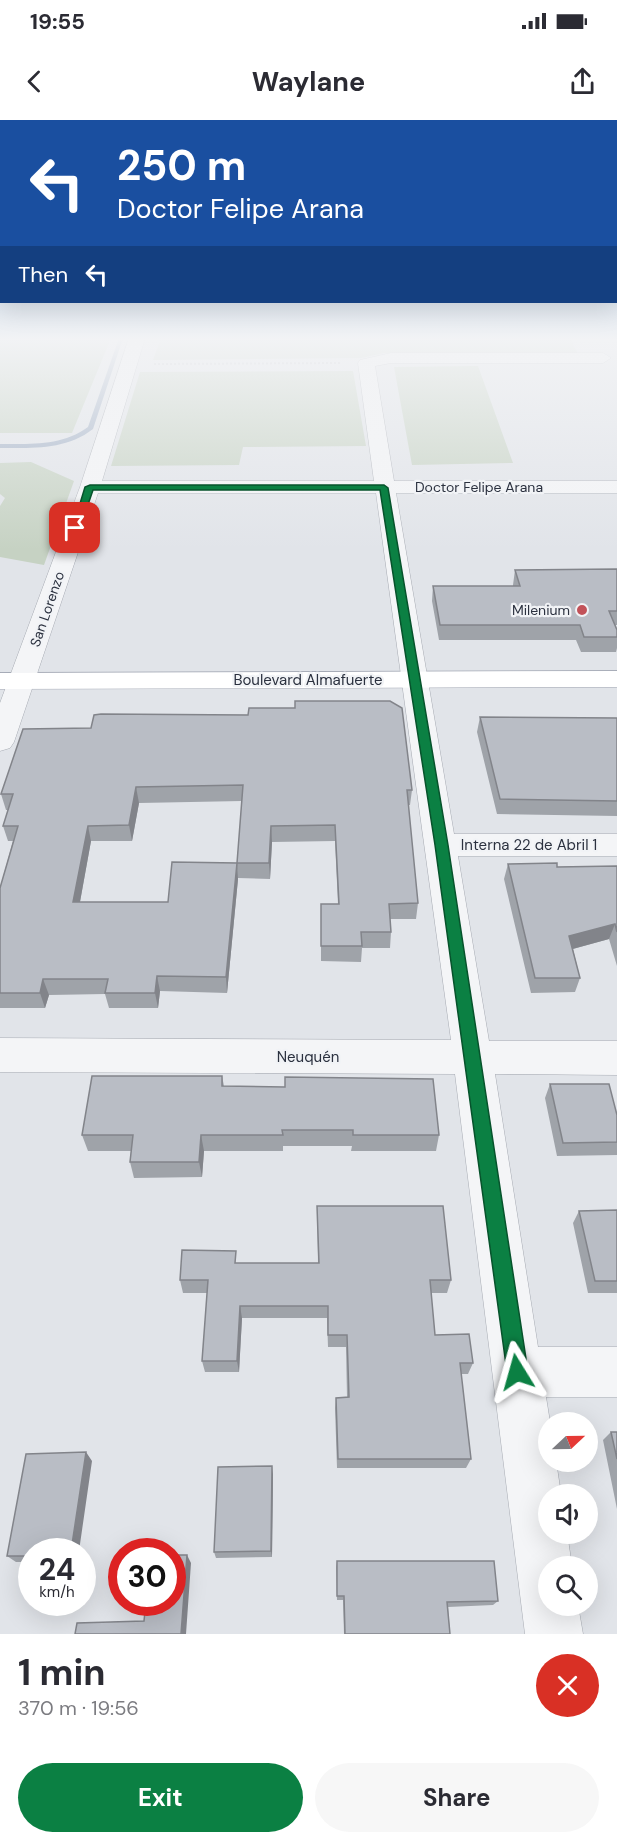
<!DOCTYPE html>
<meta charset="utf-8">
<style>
body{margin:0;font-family:"DM Sans",sans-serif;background:#f7f7f7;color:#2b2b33;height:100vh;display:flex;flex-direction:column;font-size:22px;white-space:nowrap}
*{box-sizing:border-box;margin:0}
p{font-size:20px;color:#7c7c81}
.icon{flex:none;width:33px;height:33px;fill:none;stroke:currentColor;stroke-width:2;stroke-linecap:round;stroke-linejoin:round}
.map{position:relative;height:1514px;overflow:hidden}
.sheet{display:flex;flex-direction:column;background:#fff;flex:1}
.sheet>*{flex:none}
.banner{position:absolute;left:0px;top:0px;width:618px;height:183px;box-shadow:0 6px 24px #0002;background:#1a4fa0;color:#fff;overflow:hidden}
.needle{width:39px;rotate:68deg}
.fabs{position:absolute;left:538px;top:1292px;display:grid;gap:12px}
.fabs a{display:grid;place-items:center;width:60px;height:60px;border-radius:50%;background:#fff;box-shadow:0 6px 24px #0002;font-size:30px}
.speed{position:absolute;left:18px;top:1418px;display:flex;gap:12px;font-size:30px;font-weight:700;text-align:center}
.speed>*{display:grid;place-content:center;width:78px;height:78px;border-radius:50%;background:#fff;box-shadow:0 6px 24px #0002;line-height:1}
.speed small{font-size:15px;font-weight:400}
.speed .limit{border:9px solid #d22;background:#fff;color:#111}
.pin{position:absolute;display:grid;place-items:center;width:51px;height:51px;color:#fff;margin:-26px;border-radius:12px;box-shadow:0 3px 9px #0006}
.me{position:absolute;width:66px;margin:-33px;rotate:352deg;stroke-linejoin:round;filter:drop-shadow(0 0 4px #0008)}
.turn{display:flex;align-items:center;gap:21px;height:126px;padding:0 18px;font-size:27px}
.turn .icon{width:78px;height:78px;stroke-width:2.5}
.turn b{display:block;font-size:42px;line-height:51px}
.then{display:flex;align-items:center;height:57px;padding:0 18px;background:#0003;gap:12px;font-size:22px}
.round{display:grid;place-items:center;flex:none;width:63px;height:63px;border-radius:32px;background:#f7f7f7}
.headline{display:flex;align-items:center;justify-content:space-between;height:102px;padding:0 18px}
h1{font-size:36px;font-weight:700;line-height:45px}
.primary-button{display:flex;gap:12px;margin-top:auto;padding:12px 18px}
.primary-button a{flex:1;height:69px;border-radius:36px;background:#0b8043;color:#fff;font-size:24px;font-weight:700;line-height:69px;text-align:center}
.primary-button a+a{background:#f7f7f7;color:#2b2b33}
.status{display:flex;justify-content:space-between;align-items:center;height:42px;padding:0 30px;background:#fff;direction:ltr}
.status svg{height:16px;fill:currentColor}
header{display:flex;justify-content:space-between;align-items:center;height:78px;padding:0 18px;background:#fff;font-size:27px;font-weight:700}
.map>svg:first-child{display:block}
</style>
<div class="status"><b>19:55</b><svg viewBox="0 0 49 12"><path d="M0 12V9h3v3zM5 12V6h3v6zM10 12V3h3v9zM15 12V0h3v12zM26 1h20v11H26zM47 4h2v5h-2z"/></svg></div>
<header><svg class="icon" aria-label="back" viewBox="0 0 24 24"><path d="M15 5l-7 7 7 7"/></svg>Waylane<svg class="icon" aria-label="share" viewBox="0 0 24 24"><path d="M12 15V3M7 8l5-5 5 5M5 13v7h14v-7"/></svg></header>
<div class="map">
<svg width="617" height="1514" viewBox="0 0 617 1514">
<rect width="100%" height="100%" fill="#e1e4e9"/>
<path fill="#c6d2c3" d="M 0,218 L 111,218 L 72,313 L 0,313 Z
M 161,218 L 570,218 L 578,234 L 384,233 L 361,238 L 153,240 Z
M 478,246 L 513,343 L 412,345 L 394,247 Z
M 353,251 L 366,326 L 243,327 L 239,345 L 111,346 L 140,252 Z
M 31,342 L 74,361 L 44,445 L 0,437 L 0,386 L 5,378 L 0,374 L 0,343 Z"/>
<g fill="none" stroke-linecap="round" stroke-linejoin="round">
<path fill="#a0afc5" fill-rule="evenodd" d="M 119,218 L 123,218 L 93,309 C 66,330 33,328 0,328 L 0,324 C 31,324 62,326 88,307 Z"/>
<g stroke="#a7abb3" stroke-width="1">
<path id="minor" d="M 129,218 L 145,218 L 102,361 L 374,361 L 358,243 L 360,240 L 391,233 L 603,233 L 611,238 L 603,243 L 391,243 L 375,246 L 394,361 L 617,361 L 617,373 L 396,373 L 454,714 L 617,714 L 617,736 L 458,736 L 489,921 L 617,921 L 617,955 L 495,954 L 538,1227 L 617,1227 L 617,1277 L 546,1277 L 550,1302 L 549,1341 L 556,1341 L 561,1374 L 549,1374 L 549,1413 L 567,1413 L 572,1446 L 549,1446 L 549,1485 L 578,1485 L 583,1514 L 525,1514 L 455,954 L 0,952 L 0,918 L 451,920 L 376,373 L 98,373 L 14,622 L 10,628 L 0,631 L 0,583 L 80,367 Z"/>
</g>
<g stroke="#a2a7b3" stroke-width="1">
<path id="major" d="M 617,551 L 617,567 L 0,569 L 0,553 Z"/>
</g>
<path stroke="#c0c2c7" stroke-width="2" stroke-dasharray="2 2" stroke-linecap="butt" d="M 154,244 L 342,243"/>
<use href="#minor" fill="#f4f5f7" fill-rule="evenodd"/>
<use href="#major" fill="#fff" fill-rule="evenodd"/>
</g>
<path fill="#9fa3a9" d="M 617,449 L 617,505 L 615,505 L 617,510 L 617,528 L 616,532 L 581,532 L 576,520 L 439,520 L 432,481 L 433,466 L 513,466 L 513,465 L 515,450 Z
M 480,597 L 617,598 L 617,696 L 497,694 L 477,612 Z
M 23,609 L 412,670 L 410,685 L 408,685 L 418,783 L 416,799 L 390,799 L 391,812 L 390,828 L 362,828 L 361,842 L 321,841 L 321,784 L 338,784 L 335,721 L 272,722 L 270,759 L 238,758 L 237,743 L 242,681 L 139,683 L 132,721 L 91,721 L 80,782 L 168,782 L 237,743 L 238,759 L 227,873 L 160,871 L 158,888 L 109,888 L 105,874 L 49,875 L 45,888 L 0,888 L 0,768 L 13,721 L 8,721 L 3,706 L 8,690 L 6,690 L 1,674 Z
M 508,744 L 557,747 L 617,746 L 617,846 L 609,819 L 573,829 L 580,858 L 575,872 L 531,873 L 504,759 Z
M 222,956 L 224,966 L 439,1015 L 436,1031 L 351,1031 L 352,1026 L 283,1026 L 283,1031 L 204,1031 L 202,1057 L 134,1058 L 130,1042 L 131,1031 L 88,1031 L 82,1015 Z
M 550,964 L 617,995 L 617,1035 L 557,1036 L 545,978 Z
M 317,1086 L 451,1160 L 447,1173 L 431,1173 L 435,1215 L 473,1243 L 468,1254 L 461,1254 L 471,1339 L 466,1348 L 337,1348 L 335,1288 L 336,1278 L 347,1277 L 346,1227 L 328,1227 L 327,1198 L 242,1198 L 239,1252 L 205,1252 L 202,1241 L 207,1173 L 183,1173 L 180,1160 L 237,1143 L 318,1143 Z
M 617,1090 L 617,1173 L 588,1173 L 573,1103 L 579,1091 Z
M 611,1312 L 617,1312 L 617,1389 L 603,1320 Z
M 92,1341 L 32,1431 L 32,1442 L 16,1442 L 7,1436 Z
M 273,1354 L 272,1437 L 216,1438 L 214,1432 Z
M 337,1441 L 498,1481 L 493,1485 L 448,1487 L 450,1514 L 344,1514 L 343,1480 L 337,1480 L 336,1447 Z"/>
<path fill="#82848a" d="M 136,667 L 139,683 L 132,721 L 129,705 Z
M 88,706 L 91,721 L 77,798 L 73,782 Z
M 271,706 L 272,722 L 270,759 L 269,743 Z
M 237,743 L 238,759 L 227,873 L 226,857 Z
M 615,804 L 609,819 L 565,831 L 569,816 Z
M 157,856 L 160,871 L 158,888 L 155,873 Z
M 43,859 L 49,875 L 45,888 L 40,873 Z
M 201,1015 L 204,1031 L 202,1057 L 199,1042 Z
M 240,1186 L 242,1198 L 239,1252 L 237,1241 Z
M 86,1332 L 92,1341 L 79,1431 L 71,1431 Z
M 272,1346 L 273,1354 L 272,1437 L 271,1431 Z
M 187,1435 L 191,1443 L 186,1514 L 181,1514 Z"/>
<path fill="#b9bdc5" stroke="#82848a" stroke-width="1.5" d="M 617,449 L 617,491 L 609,491 L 617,510 L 617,517 L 584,517 L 580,505 L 440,505 L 433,466 L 520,466 L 515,450 Z
M 295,581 L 390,581 L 402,588 L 412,670 L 407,670 L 418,783 L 389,784 L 391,812 L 361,812 L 362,826 L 321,826 L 321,784 L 339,784 L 335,705 L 271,706 L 269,743 L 237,743 L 243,665 L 136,667 L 129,705 L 88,706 L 73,782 L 168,782 L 172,742 L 237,743 L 226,857 L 157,856 L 155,873 L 105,873 L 108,859 L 43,859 L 40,873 L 0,873 L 0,768 L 18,706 L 3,706 L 13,674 L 1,674 L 23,609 L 91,608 L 94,595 L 101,594 L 248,595 L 249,588 L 295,588 Z
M 480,597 L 617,598 L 617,681 L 500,679 Z
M 557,743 L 557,747 L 617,746 L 617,812 L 615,804 L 569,816 L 580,858 L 535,858 L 508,744 Z
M 92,956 L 222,956 L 222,966 L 285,967 L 285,957 L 433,959 L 439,1015 L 353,1015 L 353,1010 L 282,1010 L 283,1015 L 201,1015 L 199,1042 L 130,1042 L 133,1015 L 82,1015 Z
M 550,964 L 609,964 L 617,995 L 617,1022 L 563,1023 Z
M 317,1086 L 443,1086 L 451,1160 L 430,1160 L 435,1215 L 469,1214 L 473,1243 L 460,1243 L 471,1339 L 338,1339 L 336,1278 L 349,1277 L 347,1215 L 328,1215 L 328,1186 L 240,1186 L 237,1241 L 202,1241 L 208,1160 L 180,1160 L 182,1130 L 236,1131 L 235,1143 L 319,1143 Z
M 617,1090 L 617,1161 L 595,1161 L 579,1091 Z
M 611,1312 L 617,1312 L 617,1339 Z
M 86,1332 L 71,1431 L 32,1431 L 32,1436 L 7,1436 L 26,1334 Z
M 272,1346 L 271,1431 L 214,1432 L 218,1347 Z
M 172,1435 L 187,1435 L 181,1514 L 75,1514 L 77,1503 L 144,1501 L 146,1482 L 172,1482 Z
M 337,1441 L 494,1441 L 498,1481 L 447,1482 L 450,1514 L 345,1514 L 344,1476 L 337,1476 Z"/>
<linearGradient id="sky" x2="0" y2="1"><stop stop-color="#8bb2da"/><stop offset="0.51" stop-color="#f2f3f5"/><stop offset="1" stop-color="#f2f3f5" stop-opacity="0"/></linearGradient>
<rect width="617" height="430" fill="url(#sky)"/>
<path fill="#0b8043" stroke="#07532c" stroke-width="1.5" d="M 90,365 L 384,365 L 388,368 L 448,725 L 528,1252 L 525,1259 L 517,1262 L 510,1259 L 507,1252 L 435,725 L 380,370 L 93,370 L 80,408 L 72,410 L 85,367 Z"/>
<circle fill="#c25259" stroke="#f1f3f6" stroke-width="2" cx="582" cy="490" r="6"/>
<g text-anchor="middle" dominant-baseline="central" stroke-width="4.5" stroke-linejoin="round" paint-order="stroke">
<g font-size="14" fill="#2b313f" stroke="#f1f3f6">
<text x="479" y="367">Doctor Felipe Arana</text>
<text transform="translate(47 489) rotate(-71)">San Lorenzo</text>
</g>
<g font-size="14" fill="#2b313f" stroke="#f1f3f6" text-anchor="end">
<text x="570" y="490">Milenium</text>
</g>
<g font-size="15" fill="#2b313f" stroke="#f1f3f6">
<text x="308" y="560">Boulevard Almafuerte</text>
<text x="529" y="725">Interna 22 de Abril 1</text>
<text x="308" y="937">Neuquén</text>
</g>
</g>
</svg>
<div class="fabs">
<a><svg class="needle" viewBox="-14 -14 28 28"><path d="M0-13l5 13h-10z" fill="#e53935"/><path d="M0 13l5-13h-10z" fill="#7c7c81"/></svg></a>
<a><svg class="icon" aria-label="sound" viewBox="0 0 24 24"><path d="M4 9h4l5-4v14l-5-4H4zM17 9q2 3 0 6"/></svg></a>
<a><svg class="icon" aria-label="search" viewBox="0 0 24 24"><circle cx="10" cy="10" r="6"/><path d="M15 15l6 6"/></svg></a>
</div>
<div class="speed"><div>24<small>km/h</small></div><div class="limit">30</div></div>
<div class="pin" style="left:75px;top:408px;background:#d93025"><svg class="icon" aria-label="arrive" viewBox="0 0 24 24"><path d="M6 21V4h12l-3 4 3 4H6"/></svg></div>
<svg class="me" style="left:517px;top:1252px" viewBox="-20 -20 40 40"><path d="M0-17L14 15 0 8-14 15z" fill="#0b8043" stroke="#fff" stroke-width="4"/></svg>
<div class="banner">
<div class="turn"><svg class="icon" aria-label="left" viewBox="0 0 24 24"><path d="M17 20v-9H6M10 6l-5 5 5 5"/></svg><div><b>250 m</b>Doctor Felipe Arana</div></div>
<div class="then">Then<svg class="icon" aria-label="left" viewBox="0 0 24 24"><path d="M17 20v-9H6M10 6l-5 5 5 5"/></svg></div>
</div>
</div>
<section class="sheet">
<div class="headline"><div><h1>1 min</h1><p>370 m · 19:56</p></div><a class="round" style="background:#d93025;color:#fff"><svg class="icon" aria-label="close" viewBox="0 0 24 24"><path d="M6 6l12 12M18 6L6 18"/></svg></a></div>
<div class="primary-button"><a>Exit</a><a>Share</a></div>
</section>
